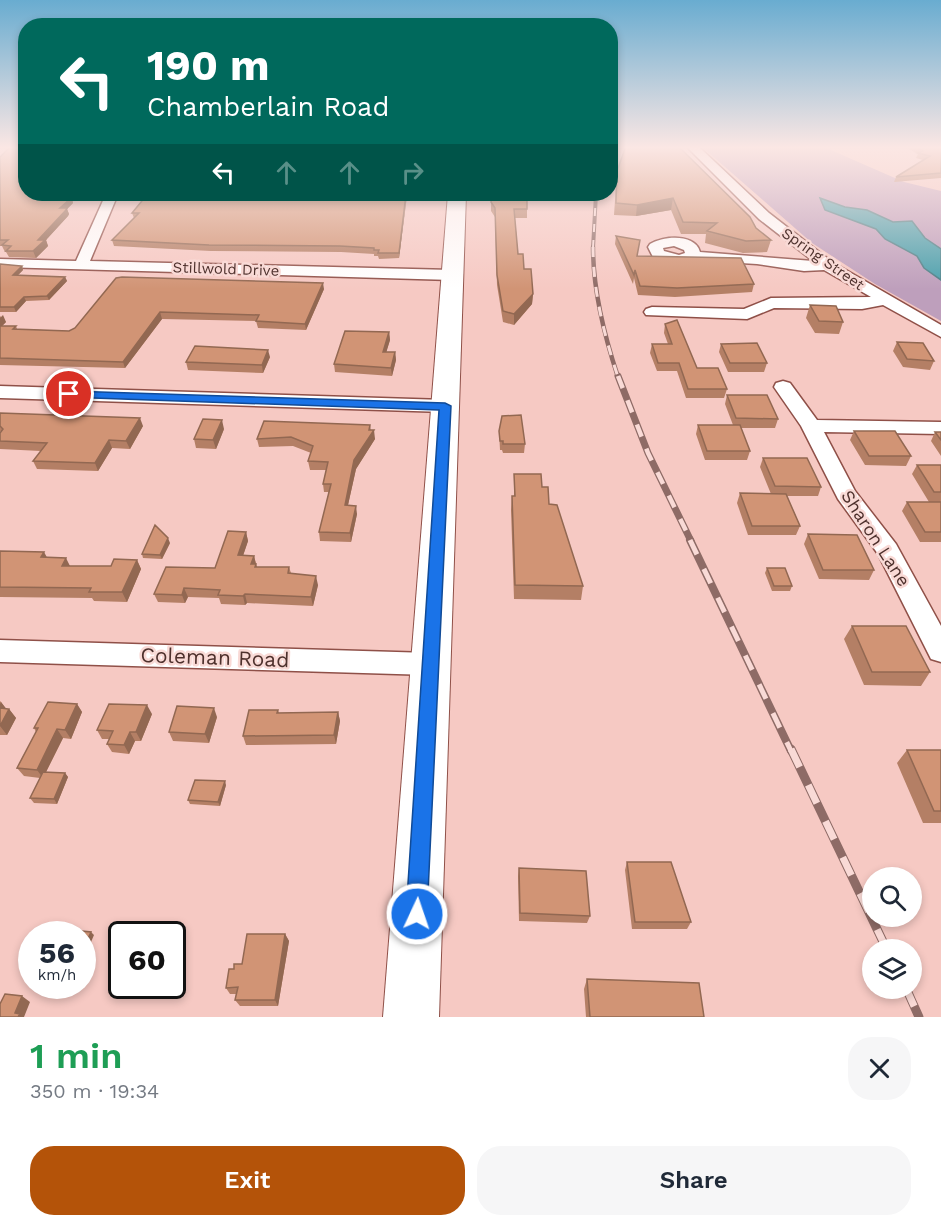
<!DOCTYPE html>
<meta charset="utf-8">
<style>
body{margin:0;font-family:"Work Sans",sans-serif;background:#f6f6f7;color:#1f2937;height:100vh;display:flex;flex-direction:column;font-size:22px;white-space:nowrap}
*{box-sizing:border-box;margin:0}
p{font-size:20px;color:#747a83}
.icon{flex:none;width:33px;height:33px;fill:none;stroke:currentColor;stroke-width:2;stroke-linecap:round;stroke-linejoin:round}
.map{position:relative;height:1017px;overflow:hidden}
.side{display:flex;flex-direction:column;background:#fff;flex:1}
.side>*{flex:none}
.top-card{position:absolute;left:18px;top:18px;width:600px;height:183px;border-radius:24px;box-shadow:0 3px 9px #0003;background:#00695c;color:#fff;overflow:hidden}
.controls{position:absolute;left:862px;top:867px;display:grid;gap:12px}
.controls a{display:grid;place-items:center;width:60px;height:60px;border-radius:50%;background:#fff;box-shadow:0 3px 9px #0003;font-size:30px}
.speed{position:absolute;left:18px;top:921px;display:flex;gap:12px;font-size:30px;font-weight:700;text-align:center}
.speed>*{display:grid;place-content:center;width:78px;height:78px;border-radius:50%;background:#fff;box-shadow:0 3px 9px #0003;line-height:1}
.speed small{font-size:15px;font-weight:400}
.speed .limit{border:3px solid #111;border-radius:9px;background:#fff;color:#111}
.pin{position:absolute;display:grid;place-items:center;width:51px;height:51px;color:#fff;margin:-26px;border:3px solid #fff;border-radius:50%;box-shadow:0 2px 6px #0007}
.me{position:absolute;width:66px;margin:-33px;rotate:3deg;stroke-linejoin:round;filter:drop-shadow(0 0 4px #0008)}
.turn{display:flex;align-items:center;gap:21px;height:126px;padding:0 30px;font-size:27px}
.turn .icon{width:78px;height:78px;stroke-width:2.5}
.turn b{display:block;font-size:42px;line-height:51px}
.lanes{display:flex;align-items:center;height:57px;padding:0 30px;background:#0003;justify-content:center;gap:30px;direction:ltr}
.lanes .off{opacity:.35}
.round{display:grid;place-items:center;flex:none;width:63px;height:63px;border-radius:24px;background:#f6f6f7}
.head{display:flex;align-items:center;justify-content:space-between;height:102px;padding:0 30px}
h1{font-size:36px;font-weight:600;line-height:45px;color:#1e9e55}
.action{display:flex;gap:12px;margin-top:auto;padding:12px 30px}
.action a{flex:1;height:69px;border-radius:24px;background:#b45309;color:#fff;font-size:24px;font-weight:600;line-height:69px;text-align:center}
.action a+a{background:#f6f6f7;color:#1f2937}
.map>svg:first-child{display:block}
</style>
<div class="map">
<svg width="941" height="1017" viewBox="0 0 941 1017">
<rect width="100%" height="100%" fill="#f6c9c3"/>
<path fill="#be9fbc" d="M 701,146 L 827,146 L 824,147 L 904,182 L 941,191 L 941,321 L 875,284 L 812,243 Z"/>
<path fill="#4ba0ad" stroke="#4c7f87" stroke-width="1.5" d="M 820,198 L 845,207 L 867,210 L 893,222 L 912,221 L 925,238 L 941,249 L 941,280 L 924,268 L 917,256 L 885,239 L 876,229 L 825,210 Z"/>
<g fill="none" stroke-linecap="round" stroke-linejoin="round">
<g stroke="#8f5048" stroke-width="3">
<path id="minor" d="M 686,146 L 698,146 L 769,213 L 832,262 L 941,325 L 941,337 L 883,305 L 862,309 L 774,308 L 747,319 L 646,315 L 644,312 L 646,309 L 652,307 L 744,309 L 771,298 L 871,297 L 824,270 L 804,271 L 757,264 L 691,260 L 679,263 L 653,257 L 648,247 L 650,244 C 663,236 695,233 700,252 L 813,261 L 759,219 ZM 674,246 L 684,250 L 685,253 L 679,255 L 664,251 L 663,248 Z
M 106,194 L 118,194 L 90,261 L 452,270 L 460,275 L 452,280 L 0,267 L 0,259 L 76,261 Z
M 783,381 L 790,383 L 817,420 L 941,422 L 941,434 L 824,432 L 855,491 L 896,544 L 941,626 L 941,662 L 931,659 L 878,554 L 838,499 L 801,426 L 774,387 L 776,383 Z
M 0,386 L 445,400 L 452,402 L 455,406 L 452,410 L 445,412 L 0,398 Z
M 0,640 L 430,653 L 440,656 L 444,664 L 440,672 L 430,675 L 0,662 Z"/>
</g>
<g stroke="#8f5048" stroke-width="2">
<path id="primary" d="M 448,194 L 466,194 L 439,1017 L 383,1017 Z"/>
</g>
<use href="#minor" fill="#fff" fill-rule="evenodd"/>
<use href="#primary" fill="#fff" fill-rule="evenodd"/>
<g stroke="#8e6b66" stroke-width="4">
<path id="rail-far4" d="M 593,248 L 596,194"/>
</g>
<g stroke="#8e6b66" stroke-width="4.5">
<path id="rail-far3" d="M 593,247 C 593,291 604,335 618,377"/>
</g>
<g stroke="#8e6b66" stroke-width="7">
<path id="rail-far2" d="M 618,376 L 648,453 L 691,541"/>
</g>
<g stroke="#8e6b66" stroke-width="8">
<path id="rail-far1" d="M 690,540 L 791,751"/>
</g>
<g stroke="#8e6b66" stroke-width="9">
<path id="rail" d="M 791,749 L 887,950
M 906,988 L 919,1017"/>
</g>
<use href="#rail-far4" stroke="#f9dad6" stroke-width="2" stroke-dasharray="8" stroke-linecap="butt"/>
<use href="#rail-far3" stroke="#f9dad6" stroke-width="3" stroke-dasharray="10" stroke-linecap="butt"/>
<use href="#rail-far2" stroke="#f9dad6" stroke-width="4.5" stroke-dasharray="13" stroke-linecap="butt"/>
<use href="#rail-far1" stroke="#f9dad6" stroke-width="5" stroke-dasharray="16" stroke-linecap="butt"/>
<use href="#rail" stroke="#f9dad6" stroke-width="7" stroke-dasharray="20" stroke-linecap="butt"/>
</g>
<path fill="#b47f65" d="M 903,146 L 941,146 L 941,178 L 894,182 L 896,177 L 923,160 L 916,158 L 918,154 Z
M 0,157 L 72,199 L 73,203 L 67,209 L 69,214 L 68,216 L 46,240 L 48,246 L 36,258 L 9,257 L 6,252 L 5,252 L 2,246 L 0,246 Z
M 617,171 L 756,228 L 771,240 L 767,252 L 743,253 L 705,243 L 706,234 L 681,234 L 671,210 L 636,216 L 614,215 Z
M 129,194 L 407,194 L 399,258 L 379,259 L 378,256 L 374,256 L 374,254 L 341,252 L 211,251 L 114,246 L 112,240 L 134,218 L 132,213 L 142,201 L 131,199 Z
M 491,202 L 527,209 L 527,218 L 515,218 L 518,254 L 524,269 L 533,294 L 532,304 L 514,325 L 503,322 L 497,285 L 495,217 L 491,211 Z
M 616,236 L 637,256 L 754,284 L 752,292 L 675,297 L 638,295 L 634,278 L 633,284 L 615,244 Z
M 0,264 L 22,266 L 23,270 L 18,275 L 65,277 L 67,281 L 49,300 L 26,301 L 16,312 L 0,312 Z
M 116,278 L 324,289 L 306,330 L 258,328 L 256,321 L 162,319 L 125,368 L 0,365 L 0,316 L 6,322 L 2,326 L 16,326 L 17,329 L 69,331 L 75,328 Z
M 810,305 L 843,322 L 839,334 L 815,333 L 806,318 Z
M 665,324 L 697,368 L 727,389 L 724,398 L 686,398 L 677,371 L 657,371 L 650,353 L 652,344 L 668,344 L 664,333 Z
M 389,332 L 390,340 L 386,352 L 395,352 L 396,360 L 392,376 L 335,372 L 334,364 Z
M 897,342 L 934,361 L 930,370 L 903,367 L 893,351 Z
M 721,344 L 767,363 L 764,372 L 728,372 L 719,352 Z
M 270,357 L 263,373 L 188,370 L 186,362 Z
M 727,395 L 778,419 L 775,428 L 741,428 L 750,451 L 747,460 L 705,460 L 696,434 L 698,425 L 733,425 L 725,404 Z
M 0,413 L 143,426 L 130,449 L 112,448 L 98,471 L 37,469 L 33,461 L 41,451 L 0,449 L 0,433 L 1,432 L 0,431 Z
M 370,425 L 370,430 L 375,439 L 356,469 L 348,505 L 357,514 L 351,542 L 320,541 L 319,532 L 329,492 L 324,492 L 323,484 L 326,470 L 310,470 L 308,461 L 311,453 L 293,446 L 259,447 L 257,439 Z
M 224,429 L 216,449 L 196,448 L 194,439 Z
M 499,431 L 525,444 L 524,453 L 503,453 L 502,450 L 500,450 Z
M 854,431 L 911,456 L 906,466 L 865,465 L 850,440 Z
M 935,432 L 941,432 L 941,456 L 931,441 Z
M 763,458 L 821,487 L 818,496 L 787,496 L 800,526 L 796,535 L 748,535 L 737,503 L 740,493 L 771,494 L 760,467 Z
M 917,465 L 941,465 L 941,502 L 929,502 L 912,474 Z
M 514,474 L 542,487 L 583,586 L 581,600 L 514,599 L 511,510 L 512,496 L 514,496 Z
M 907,502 L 941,502 L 941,542 L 920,542 L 902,511 Z
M 246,532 L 248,541 L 243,556 L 254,556 L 257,567 L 289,567 L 291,573 L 318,585 L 313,606 L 247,603 L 245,605 L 221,604 L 219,598 L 188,597 L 185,603 L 158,602 L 154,594 L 215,568 Z
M 808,534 L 874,570 L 869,580 L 819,579 L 804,544 Z
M 170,543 L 162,559 L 143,558 L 142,554 Z
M 0,551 L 70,566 L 111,566 L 137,560 L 141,569 L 127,602 L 94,601 L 92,598 L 0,597 Z
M 767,568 L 792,586 L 790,591 L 772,591 L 765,573 Z
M 852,626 L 930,672 L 921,686 L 864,685 L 844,639 Z
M 0,701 L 1,702 L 6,709 L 9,709 L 16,718 L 7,735 L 0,735 Z
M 77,704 L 82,712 L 71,739 L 63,738 L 46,772 L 65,773 L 68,777 L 57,804 L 34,803 L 30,798 L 40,778 L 24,776 L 17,768 L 36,732 L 34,728 Z
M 278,710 L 279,713 L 338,712 L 340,721 L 336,744 L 246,745 L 243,736 Z
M 152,714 L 141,741 L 135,741 L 129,754 L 112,752 L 107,744 L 109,739 L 102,739 L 97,730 Z
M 217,717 L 209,743 L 173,741 L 169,732 Z
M 907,750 L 941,750 L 941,823 L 923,823 L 897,763 Z
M 226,785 L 220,806 L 190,804 L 188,800 Z
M 627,862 L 691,922 L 687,929 L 632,929 L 625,870 Z
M 519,868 L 590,916 L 587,923 L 519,921 L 518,876 Z
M 285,934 L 289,941 L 278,1006 L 240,1006 L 235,1000 L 236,994 L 230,994 L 226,988 L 234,969 Z
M 587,979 L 704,1017 L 586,1017 L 584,989 Z"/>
<path fill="#926852" d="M 70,194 L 78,194 L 72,199 L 73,203 L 67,209 L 69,214 L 68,216 L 46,240 L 48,246 L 36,258 L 33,251 L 38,240 L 66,197 Z
M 407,194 L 407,196 L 399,258 L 399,253 Z
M 673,198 L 671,210 L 636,216 L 637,205 Z
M 22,266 L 23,270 L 14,279 L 13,275 Z
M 65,277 L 67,281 L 49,300 L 47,296 Z
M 323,283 L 324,289 L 306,330 L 305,324 Z
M 533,294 L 532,304 L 514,325 L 514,314 Z
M 24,297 L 26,301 L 16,312 L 14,307 Z
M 160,312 L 162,319 L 125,368 L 123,362 Z
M 3,315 L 6,322 L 0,328 L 0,318 Z
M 389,332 L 390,340 L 384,360 L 383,352 Z
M 268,350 L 270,357 L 263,373 L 262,365 Z
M 395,352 L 396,360 L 392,376 L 391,368 Z
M 140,418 L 143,426 L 130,449 L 126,441 Z
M 222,420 L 224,429 L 216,449 L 213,440 Z
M 370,425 L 371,433 L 374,430 L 375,439 L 356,469 L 346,514 L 345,505 L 354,460 L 369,430 Z
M 109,440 L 112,448 L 98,471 L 95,463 Z
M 356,506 L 357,514 L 351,542 L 350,533 Z
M 246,532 L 248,541 L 240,564 L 238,555 Z
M 168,538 L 170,543 L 162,559 L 160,555 Z
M 44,552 L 49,561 L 41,557 Z
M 254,556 L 258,573 L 251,564 Z
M 66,558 L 71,568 L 62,566 Z
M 137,560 L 141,569 L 127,602 L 122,592 Z
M 316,576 L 318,585 L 313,606 L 311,597 Z
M 184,588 L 188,597 L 185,603 L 182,595 Z
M 245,594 L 247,603 L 245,605 L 243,596 Z
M 1,702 L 8,711 L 0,711 L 0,704 Z
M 77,704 L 82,712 L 71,739 L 65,730 Z
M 147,705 L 152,714 L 141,741 L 136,732 Z
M 214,708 L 217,717 L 209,743 L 205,734 Z
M 9,709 L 16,718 L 7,735 L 0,726 Z
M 338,712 L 340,721 L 336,744 L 334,735 Z
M 57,729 L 63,738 L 43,778 L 37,770 Z
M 130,732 L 135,741 L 129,754 L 124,745 Z
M 65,773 L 68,777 L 57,804 L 54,799 Z
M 225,781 L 226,785 L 220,806 L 218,802 Z
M 91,932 L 94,935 L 82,963 L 82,952 Z
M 285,934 L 289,941 L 278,1006 L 275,1000 Z
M 22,996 L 30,1002 L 24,1017 L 18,1017 L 15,1013 Z"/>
<path fill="#d19475" stroke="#926852" stroke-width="1.5" d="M 11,146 L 26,146 L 26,194 L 70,194 L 66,197 L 71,198 L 60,208 L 67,208 L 66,210 L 38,240 L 45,240 L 33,251 L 6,251 L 11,246 L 2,245 L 8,240 L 0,240 L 0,157 Z
M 626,146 L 678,146 L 750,217 L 756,228 L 771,240 L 746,241 L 707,231 L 717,223 L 683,222 L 673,198 L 637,205 L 616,203 L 617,171 Z
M 914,146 L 941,146 L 941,173 L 896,177 L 930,156 L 918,153 L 923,151 Z
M 129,194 L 406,194 L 399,253 L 378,253 L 379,250 L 374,250 L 374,248 L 340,246 L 209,245 L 112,240 L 139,213 L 132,213 L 146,196 Z
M 492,194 L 527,194 L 527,209 L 514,209 L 518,254 L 523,254 L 524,269 L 531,269 L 533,294 L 514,314 L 503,311 L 497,275 L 495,208 L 491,202 Z
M 616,236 L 640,240 L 637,256 L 741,258 L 754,284 L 677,288 L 640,286 L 635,270 L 634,275 Z
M 0,264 L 22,266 L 13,275 L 65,277 L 47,296 L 24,297 L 14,307 L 0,307 Z
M 122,277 L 323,283 L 305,324 L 256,321 L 259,315 L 160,312 L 123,362 L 0,358 L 0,326 L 16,326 L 13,329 L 69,331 L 75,328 L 116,278 Z
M 810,305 L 836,306 L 843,322 L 819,321 Z
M 677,320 L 697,368 L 718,368 L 727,389 L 688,389 L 679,363 L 658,363 L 652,344 L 672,344 L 665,324 Z
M 345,331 L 389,332 L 383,352 L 395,352 L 391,368 L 334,364 Z
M 897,342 L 923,343 L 934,361 L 907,359 Z
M 757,343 L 767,363 L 730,363 L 721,344 Z
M 195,346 L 268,350 L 262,365 L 186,362 Z
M 727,395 L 767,395 L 778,419 L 736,418 Z
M 0,413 L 140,418 L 126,441 L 109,440 L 95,463 L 33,461 L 47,443 L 0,441 L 0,433 L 3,429 L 0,426 Z
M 521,415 L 525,444 L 503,444 L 503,441 L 500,441 L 499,431 L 502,416 Z
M 203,419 L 222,420 L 213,440 L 194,439 Z
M 264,421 L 370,425 L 369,430 L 374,430 L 354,460 L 345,505 L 356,506 L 350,533 L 319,532 L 331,484 L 323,484 L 328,462 L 308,461 L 313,446 L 291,437 L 257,439 Z
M 698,425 L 740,425 L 750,451 L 707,451 Z
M 854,431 L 895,431 L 911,456 L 869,456 Z
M 935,432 L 941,432 L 941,440 Z
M 763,458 L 807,458 L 821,487 L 775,486 Z
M 917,465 L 941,465 L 941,492 L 934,492 Z
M 514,474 L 541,474 L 542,487 L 548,487 L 549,504 L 557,505 L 583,586 L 515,585 L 512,496 L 515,496 Z
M 740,493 L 786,494 L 800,526 L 752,526 Z
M 907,502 L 941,502 L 941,532 L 925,532 Z
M 155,525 L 168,538 L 160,555 L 142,554 Z
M 228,531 L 246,532 L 238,555 L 254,556 L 251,564 L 256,564 L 255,567 L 289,567 L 288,573 L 316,576 L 311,597 L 245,594 L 243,596 L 218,595 L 220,590 L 184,588 L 182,595 L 154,594 L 166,567 L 215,568 Z
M 808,534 L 857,535 L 874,570 L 823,570 Z
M 0,551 L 44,552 L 41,557 L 66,558 L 62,566 L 111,566 L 114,559 L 137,560 L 122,592 L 89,592 L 91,588 L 0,587 Z
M 767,568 L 785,568 L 792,586 L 774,586 Z
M 852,626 L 906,626 L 930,672 L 872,672 Z
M 48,702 L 77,704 L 65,730 L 57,729 L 37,770 L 17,768 L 38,728 L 34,728 Z
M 109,704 L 147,705 L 136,732 L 130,732 L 124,745 L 107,744 L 113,731 L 97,730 Z
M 177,706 L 214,708 L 205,734 L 169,732 Z
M 0,708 L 9,709 L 0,726 Z
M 249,710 L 278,710 L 277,713 L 338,712 L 334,735 L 243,736 Z
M 907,750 L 941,750 L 941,811 L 934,811 Z
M 43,772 L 65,773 L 54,799 L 30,798 Z
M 195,780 L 225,781 L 218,802 L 188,800 Z
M 627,862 L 671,862 L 691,922 L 635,922 Z
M 519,868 L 586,871 L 590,916 L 520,913 Z
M 61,929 L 91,932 L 82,952 L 82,934 L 58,934 Z
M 247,934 L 285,934 L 275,1000 L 235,1000 L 238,987 L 226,988 L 229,969 L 234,969 L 234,964 L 242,964 Z
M 587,979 L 699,983 L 704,1017 L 590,1017 Z
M 5,994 L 22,996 L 15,1013 L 20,1014 L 18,1017 L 0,1017 L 0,1004 Z"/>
<linearGradient id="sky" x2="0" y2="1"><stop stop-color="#69acd0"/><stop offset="0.51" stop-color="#fbe7e4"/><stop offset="1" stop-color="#fbe7e4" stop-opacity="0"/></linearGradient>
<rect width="941" height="289" fill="url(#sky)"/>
<path fill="#1a73e8" stroke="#114b97" stroke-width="1.5" d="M 69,391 L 445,403 L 451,406 L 427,914 L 424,922 L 417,925 L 409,922 L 406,914 L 439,410 L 65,397 L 65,392 Z"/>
<g text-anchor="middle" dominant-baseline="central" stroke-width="5" stroke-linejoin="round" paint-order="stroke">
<g font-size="15" fill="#4e312d" stroke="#f9dad6">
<text transform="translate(823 259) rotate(35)">Spring Street</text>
<text transform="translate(226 269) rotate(2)">Stillwold Drive</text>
</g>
<g font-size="18" fill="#4e312d" stroke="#f9dad6">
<text transform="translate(876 538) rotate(57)">Sharon Lane</text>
</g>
<g font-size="21" fill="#4e312d" stroke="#f9dad6">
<text transform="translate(215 657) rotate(2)">Coleman Road</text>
</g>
</g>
</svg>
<div class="controls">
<a><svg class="icon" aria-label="search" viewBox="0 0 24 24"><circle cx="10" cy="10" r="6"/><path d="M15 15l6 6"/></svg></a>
<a><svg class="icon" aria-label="layers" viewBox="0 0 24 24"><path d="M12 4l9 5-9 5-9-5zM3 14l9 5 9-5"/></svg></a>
</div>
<div class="speed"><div>56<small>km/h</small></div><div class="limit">60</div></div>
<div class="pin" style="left:69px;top:394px;background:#d93025"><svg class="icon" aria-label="arrive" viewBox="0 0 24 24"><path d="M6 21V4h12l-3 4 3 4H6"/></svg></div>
<svg class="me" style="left:417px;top:914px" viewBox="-20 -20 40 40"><circle r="17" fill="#1a73e8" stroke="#fff" stroke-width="3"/><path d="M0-11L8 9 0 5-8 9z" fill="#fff"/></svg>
<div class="top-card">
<div class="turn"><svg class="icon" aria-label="left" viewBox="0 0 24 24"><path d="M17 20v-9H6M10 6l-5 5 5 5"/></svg><div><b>190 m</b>Chamberlain Road</div></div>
<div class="lanes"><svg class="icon" aria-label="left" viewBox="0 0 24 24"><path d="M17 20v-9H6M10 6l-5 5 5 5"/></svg><svg class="icon off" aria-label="ahead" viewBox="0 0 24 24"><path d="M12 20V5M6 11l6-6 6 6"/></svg><svg class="icon off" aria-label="ahead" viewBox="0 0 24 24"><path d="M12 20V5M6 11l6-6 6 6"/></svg><svg class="icon off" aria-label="right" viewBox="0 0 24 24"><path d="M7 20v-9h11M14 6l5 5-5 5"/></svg></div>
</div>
</div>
<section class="side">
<div class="head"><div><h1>1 min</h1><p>350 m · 19:34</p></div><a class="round"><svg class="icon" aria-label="close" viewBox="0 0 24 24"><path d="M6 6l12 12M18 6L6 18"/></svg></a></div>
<div class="action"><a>Exit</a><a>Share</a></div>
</section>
